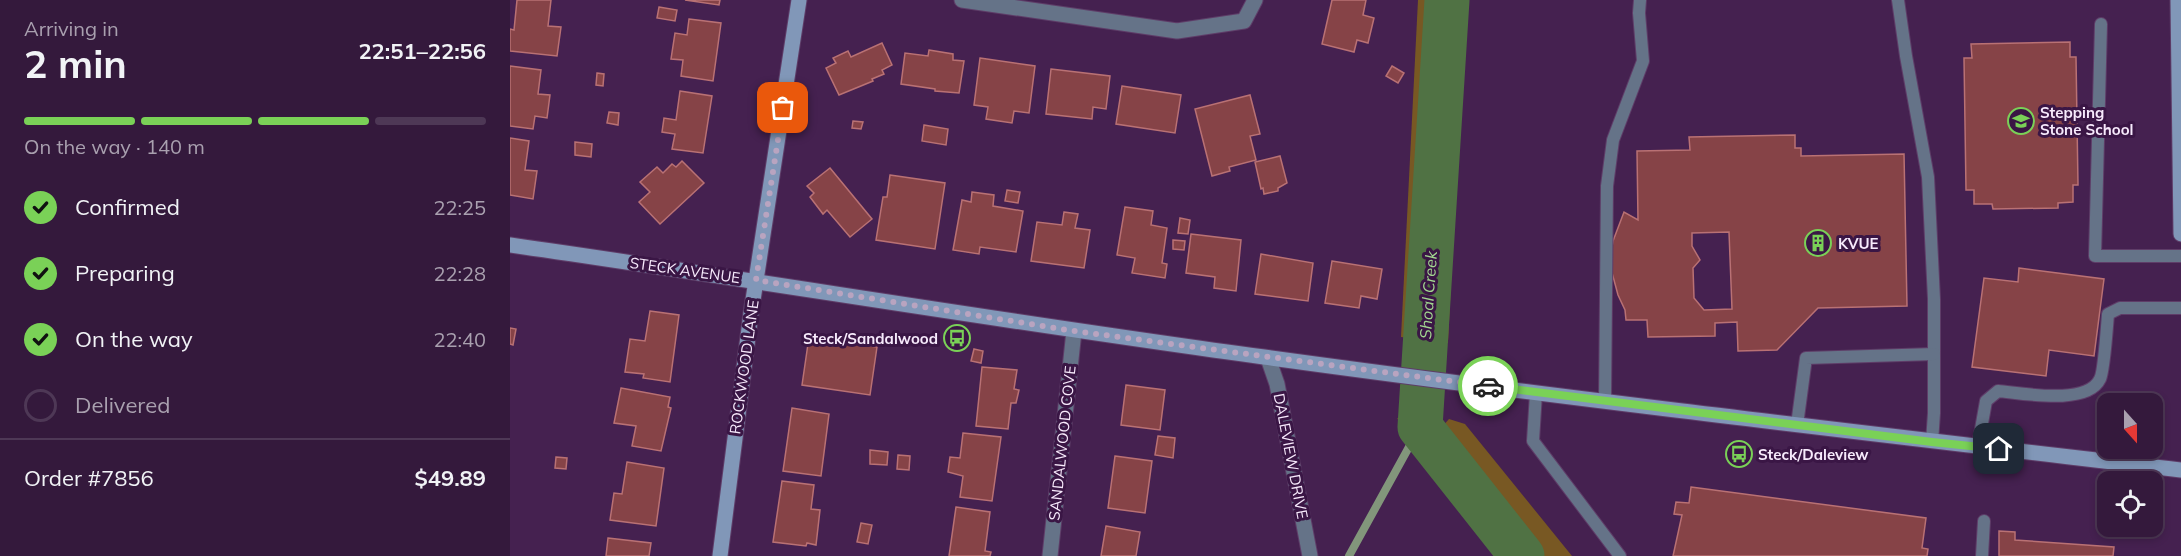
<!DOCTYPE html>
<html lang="en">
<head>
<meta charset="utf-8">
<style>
  :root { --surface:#34193c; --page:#3c2243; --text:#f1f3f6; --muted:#a9a0af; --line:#4e3856; --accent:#7ad157 }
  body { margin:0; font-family:Mulish,sans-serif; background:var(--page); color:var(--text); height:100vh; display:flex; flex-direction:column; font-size:22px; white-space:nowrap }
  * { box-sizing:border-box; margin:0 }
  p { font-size:20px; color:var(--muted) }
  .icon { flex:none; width:33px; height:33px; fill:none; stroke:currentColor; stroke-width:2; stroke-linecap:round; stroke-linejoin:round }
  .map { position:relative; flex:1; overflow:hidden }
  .sheet { display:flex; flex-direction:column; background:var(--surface); width:510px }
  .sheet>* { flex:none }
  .needle { width:39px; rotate:159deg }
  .buttons { position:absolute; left:1587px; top:393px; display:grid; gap:12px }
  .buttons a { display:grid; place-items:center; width:66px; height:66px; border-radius:12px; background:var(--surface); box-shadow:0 3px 9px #0003,0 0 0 2px var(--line); font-size:30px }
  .pin { position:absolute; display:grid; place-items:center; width:51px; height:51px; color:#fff; margin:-26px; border-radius:12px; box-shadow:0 3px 9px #0006 }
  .courier { position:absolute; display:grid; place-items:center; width:60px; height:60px; margin:-30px; border:4px solid #7ad157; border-radius:50%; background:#fff; color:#222; box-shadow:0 2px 8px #0007 }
  .overview em { font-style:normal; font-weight:700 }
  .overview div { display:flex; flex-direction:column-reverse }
  .overview { display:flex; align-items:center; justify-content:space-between; height:102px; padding:0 24px }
  h1 { font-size:39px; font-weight:700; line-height:45px }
  .bar { display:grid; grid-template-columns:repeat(4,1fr); gap:9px 6px; align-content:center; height:72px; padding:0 24px }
  .bar i { height:8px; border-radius:4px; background:var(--line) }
  .bar .on { background:var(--accent) }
  .bar p { grid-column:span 4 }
  .line { display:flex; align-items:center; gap:15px; padding:0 24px; border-top:2px solid var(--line) }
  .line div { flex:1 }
  ol { padding:0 24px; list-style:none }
  li { display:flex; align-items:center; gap:18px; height:66px }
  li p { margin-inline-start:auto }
  li .icon { padding:6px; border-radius:50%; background:var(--accent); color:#111; stroke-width:4 }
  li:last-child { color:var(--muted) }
  li i { width:33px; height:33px; border:3px solid var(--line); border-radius:50% }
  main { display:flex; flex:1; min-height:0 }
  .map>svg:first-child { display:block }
</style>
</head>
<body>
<main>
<section class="sheet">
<div class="overview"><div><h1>2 min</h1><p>Arriving in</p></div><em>22:51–22:56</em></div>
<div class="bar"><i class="on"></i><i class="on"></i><i class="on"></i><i></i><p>On the way · 140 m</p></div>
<ol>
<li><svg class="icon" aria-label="check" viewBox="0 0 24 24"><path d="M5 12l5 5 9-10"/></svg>Confirmed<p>22:25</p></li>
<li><svg class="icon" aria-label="check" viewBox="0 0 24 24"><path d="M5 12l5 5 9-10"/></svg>Preparing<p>22:28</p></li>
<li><svg class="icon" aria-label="check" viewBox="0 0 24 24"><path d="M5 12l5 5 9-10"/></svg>On the way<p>22:40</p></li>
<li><i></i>Delivered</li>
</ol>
<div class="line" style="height:78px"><div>Order #7856</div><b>$49.89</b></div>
</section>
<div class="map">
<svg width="1671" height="556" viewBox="0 0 1671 556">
  <rect width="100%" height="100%" fill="#452150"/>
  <g fill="#785823">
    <polygon points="908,0 955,0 938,343 891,337"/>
    <polygon points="887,418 931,428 939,419 955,424 1062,556 987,556 917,466"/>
  </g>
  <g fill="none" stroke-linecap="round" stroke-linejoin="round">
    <polyline stroke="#82967b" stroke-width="8" points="839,556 910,427"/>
    <polyline stroke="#507244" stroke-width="45" points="937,0 910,427 1012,556"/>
  </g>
  <g fill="#864347" stroke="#b97174" stroke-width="1.5" fill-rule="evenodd">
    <polygon points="7,0 41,0 38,26 51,27 47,56 0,51 0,29 4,30"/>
    <polygon points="175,0 210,0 209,5"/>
    <polygon points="822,0 856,0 853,15 864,18 858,43 847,40 844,52 812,44"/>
    <polygon points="149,7 167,10 165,21 147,18"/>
    <polygon points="179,19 211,23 203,81 171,76 173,60 161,59 165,33 177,35"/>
    <polygon points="1560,42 1560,57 1566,57 1568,185 1563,185 1563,202 1548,203 1548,208 1483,209 1482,204 1464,204 1464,190 1456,190 1454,58 1462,58 1461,44"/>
    <polygon points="372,43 382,65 372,70 374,74 362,79 363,81 329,95 316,68 326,63 323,58 338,51 341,57"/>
    <polygon points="419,50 443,54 443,60 454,61 449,93 425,91 425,89 391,84 395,53 418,56"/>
    <polygon points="470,58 525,66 519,113 504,111 502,123 476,119 478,107 464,105"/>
    <polygon points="0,66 31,70 28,94 40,95 37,118 25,116 23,129 0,126"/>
    <polygon points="882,66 894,73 888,83 876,76"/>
    <polygon points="541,69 600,76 596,109 583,107 582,119 536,114"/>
    <polygon points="87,73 94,74 93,86 86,85"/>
    <polygon points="612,86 671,95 665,133 606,124"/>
    <polygon points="170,91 202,96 193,153 162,149 165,134 152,132 154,118 166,120"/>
    <polygon points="740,95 750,134 740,136 746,160 719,167 720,171 702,176 685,109"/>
    <polygon points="99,112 109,113 108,125 97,123"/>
    <polygon points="343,121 353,122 351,129 342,128"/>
    <polygon points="414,125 438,129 436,145 412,141"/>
    <path d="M 1285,135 L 1285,148 L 1291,148 L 1291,156 L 1394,154 L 1397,306 L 1308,308 L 1267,350 L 1228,351 L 1227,322 L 1205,323 L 1205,336 L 1138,337 L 1137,320 L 1116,320 L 1115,310 L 1108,295 L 1101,269 L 1101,252 L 1103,241 L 1114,212 L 1128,220 L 1127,151 L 1180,150 L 1179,137 ZM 1219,232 L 1222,309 L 1194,310 L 1184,298 L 1183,268 L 1190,260 L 1182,246 L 1182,233 Z"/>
    <polygon points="0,138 19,141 15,170 27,171 23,199 0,195"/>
    <polygon points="65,142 82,144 81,157 65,155"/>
    <polygon points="770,156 777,183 768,188 768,191 754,194 753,188 751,189 745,162"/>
    <polygon points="172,161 194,183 150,224 129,202 140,192 130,182 147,167 153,173 162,164 166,167"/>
    <polygon points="320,168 362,219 340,237 317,210 313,214 300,197 304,193 297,186"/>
    <polygon points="380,175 435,183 425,249 366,240 373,197 377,197"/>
    <polygon points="497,190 510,192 508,203 495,201"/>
    <polygon points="462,192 484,195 483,206 513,211 506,252 470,247 469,254 443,250 452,200 461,202"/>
    <polygon points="615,207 643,211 641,225 657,228 652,263 657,264 655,278 622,273 625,258 607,255"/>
    <polygon points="554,212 568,214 565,228 580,230 574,268 521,261 527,222 552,225"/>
    <polygon points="670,218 680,220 678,234 668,233"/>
    <polygon points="681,234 731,240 726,291 704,288 705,277 676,273"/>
    <polygon points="663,240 675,241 674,250 663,249"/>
    <polygon points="751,254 803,263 798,301 745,294"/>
    <polygon points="822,261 872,269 867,299 851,296 849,308 815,303"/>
    <polygon points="1509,268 1594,279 1584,356 1539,350 1536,376 1462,367 1474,278 1508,282"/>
    <polygon points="140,311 169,315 160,382 133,378 134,374 115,372 120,339 135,341"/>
    <polygon points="0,328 6,329 3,345 0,344"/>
    <polygon points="299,337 367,347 360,395 292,385"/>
    <polygon points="464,349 473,351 471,363 461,361"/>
    <polygon points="472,367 507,370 504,389 509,390 506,403 501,403 498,429 466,426"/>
    <polygon points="616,385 655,390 650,430 611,425"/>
    <polygon points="111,388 160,397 158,407 161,408 151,451 122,446 126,426 104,423"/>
    <polygon points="282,408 319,414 311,476 273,471"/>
    <polygon points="453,433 491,437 482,501 450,497 453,476 438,472 440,457 450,458"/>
    <polygon points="648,436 665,438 663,458 645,455"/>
    <polygon points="360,450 378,452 377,465 360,464"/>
    <polygon points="388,455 400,456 399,470 387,469"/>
    <polygon points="605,456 642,461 635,513 598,508"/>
    <polygon points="46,457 57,458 56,469 45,468"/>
    <polygon points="117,462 154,468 146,526 100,520 104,493 112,494"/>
    <polygon points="272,481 304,485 301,509 310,510 306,545 297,543 296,546 263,542"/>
    <polygon points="1181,487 1416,518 1412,548 1418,549 1417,556 1163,556 1172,515 1164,514 1166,502 1179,503"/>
    <polygon points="446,507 480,512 475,551 481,552 480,556 439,556"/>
    <polygon points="351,523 362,525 358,544 347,542"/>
    <polygon points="596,526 630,532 626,556 591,556"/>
    <polygon points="1489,531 1505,532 1505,540 1604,547 1603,556 1489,556"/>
    <polygon points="98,538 141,543 139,556 96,556"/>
  </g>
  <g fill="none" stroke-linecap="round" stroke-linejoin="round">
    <defs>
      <g id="lane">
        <polyline points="1388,0 1396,56 1418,177 1424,299 1424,413 1422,442"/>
        <polyline points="1591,24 1585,256 1671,256"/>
        <polyline points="1026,393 1023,441 1110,556"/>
        <polyline points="1095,402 1097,186 1103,140 1133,61 1129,13 1130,0"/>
        <polyline points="1287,425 1296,358 1424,354"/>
        <path d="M 1468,446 L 1476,401 L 1488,391 C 1512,393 1577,406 1590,379 C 1594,372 1597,326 1598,314 L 1610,308 L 1671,308"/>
        <polyline points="1472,556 1474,521"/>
      </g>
      <g id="street">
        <polyline points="452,0 667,31 734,21 745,0"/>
        <polyline points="758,358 767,384 800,556"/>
        <polyline points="540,556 564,331"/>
      </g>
      <g id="secondary">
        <polyline points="1668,0 1671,234"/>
        <path d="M 0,245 C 252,281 502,323 754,357 C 1059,399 1365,434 1671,470"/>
        <polyline points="210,556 241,313 289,0"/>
      </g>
    </defs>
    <use href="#lane" stroke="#5e3d68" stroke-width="14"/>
    <use href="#street" stroke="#5e3d68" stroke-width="17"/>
    <use href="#secondary" stroke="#5e3d68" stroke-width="17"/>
    <use href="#lane" stroke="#657388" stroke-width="12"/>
    <use href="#street" stroke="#657388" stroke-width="15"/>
    <use href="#secondary" stroke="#8197b8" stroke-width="15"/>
  </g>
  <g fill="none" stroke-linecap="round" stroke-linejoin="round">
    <polyline stroke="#b9a4c0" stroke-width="6" stroke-dasharray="0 10.8" points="273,108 246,280 564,331 978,386"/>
    <polyline stroke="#7ad157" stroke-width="8" points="978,386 1422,442 1489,449"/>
  </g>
  <defs>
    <symbol id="school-ring" viewBox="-11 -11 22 22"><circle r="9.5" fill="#3a1645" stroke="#7ad157" stroke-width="1.5"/><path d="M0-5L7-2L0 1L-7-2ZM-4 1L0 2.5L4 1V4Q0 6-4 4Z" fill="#7ad157"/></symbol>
    <symbol id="building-ring" viewBox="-11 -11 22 22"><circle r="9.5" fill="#3a1645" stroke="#7ad157" stroke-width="1.5"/><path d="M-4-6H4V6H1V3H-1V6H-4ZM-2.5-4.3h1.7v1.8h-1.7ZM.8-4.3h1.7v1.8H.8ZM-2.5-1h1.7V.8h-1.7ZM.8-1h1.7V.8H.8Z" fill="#7ad157"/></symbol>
    <symbol id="bus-ring" viewBox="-11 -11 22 22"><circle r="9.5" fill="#3a1645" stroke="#7ad157" stroke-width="1.5"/><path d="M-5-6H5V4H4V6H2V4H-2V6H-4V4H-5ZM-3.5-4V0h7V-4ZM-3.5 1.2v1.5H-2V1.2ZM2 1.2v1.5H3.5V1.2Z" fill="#7ad157"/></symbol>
  </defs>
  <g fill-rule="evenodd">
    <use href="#school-ring" x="1496" y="106" width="30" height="30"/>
    <use href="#building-ring" x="1293" y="228" width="30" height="30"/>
    <use href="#bus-ring" x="432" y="323" width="30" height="30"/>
    <use href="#bus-ring" x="1214" y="439" width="30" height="30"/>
  </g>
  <g text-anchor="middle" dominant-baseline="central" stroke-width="6" stroke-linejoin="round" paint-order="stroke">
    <g font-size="15" font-weight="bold" fill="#f7eafc" stroke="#3a1645" text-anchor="start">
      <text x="1530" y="112">Stepping<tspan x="1530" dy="17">Stone School</tspan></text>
      <text x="1328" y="243">KVUE</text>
      <text x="428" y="338" text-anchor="end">Steck/Sandalwood</text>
      <text x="1248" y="454">Steck/Daleview</text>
    </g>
    <g font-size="15" fill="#f7eafc" stroke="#3a1645">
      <text transform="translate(175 270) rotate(8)">STECK AVENUE</text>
      <text transform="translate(234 367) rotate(-82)">ROCKWOOD LANE</text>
      <text transform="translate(552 443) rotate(-84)">SANDALWOOD COVE</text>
      <text transform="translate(781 456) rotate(79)">DALEVIEW DRIVE</text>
    </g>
    <g font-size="16" font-style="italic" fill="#a2d790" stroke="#3a1645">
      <text transform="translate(918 295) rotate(-86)">Shoal Creek</text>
    </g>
  </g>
</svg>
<div class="buttons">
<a><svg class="needle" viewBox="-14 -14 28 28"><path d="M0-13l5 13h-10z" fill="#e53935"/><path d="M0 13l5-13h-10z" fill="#a9a0af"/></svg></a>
<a><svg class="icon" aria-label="locate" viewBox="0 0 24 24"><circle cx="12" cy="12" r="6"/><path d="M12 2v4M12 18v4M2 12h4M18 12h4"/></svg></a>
</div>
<div class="pin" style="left:273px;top:108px;background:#ea580c"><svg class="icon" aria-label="bag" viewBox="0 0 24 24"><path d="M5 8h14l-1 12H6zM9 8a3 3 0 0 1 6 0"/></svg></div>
<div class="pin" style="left:1489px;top:449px;background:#1f2937"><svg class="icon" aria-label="home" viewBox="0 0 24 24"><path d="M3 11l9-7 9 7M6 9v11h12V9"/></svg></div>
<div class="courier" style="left:978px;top:386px"><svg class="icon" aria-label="car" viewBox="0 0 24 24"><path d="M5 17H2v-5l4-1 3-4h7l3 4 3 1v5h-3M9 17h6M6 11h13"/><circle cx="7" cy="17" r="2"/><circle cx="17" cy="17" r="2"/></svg></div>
</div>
</main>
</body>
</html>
